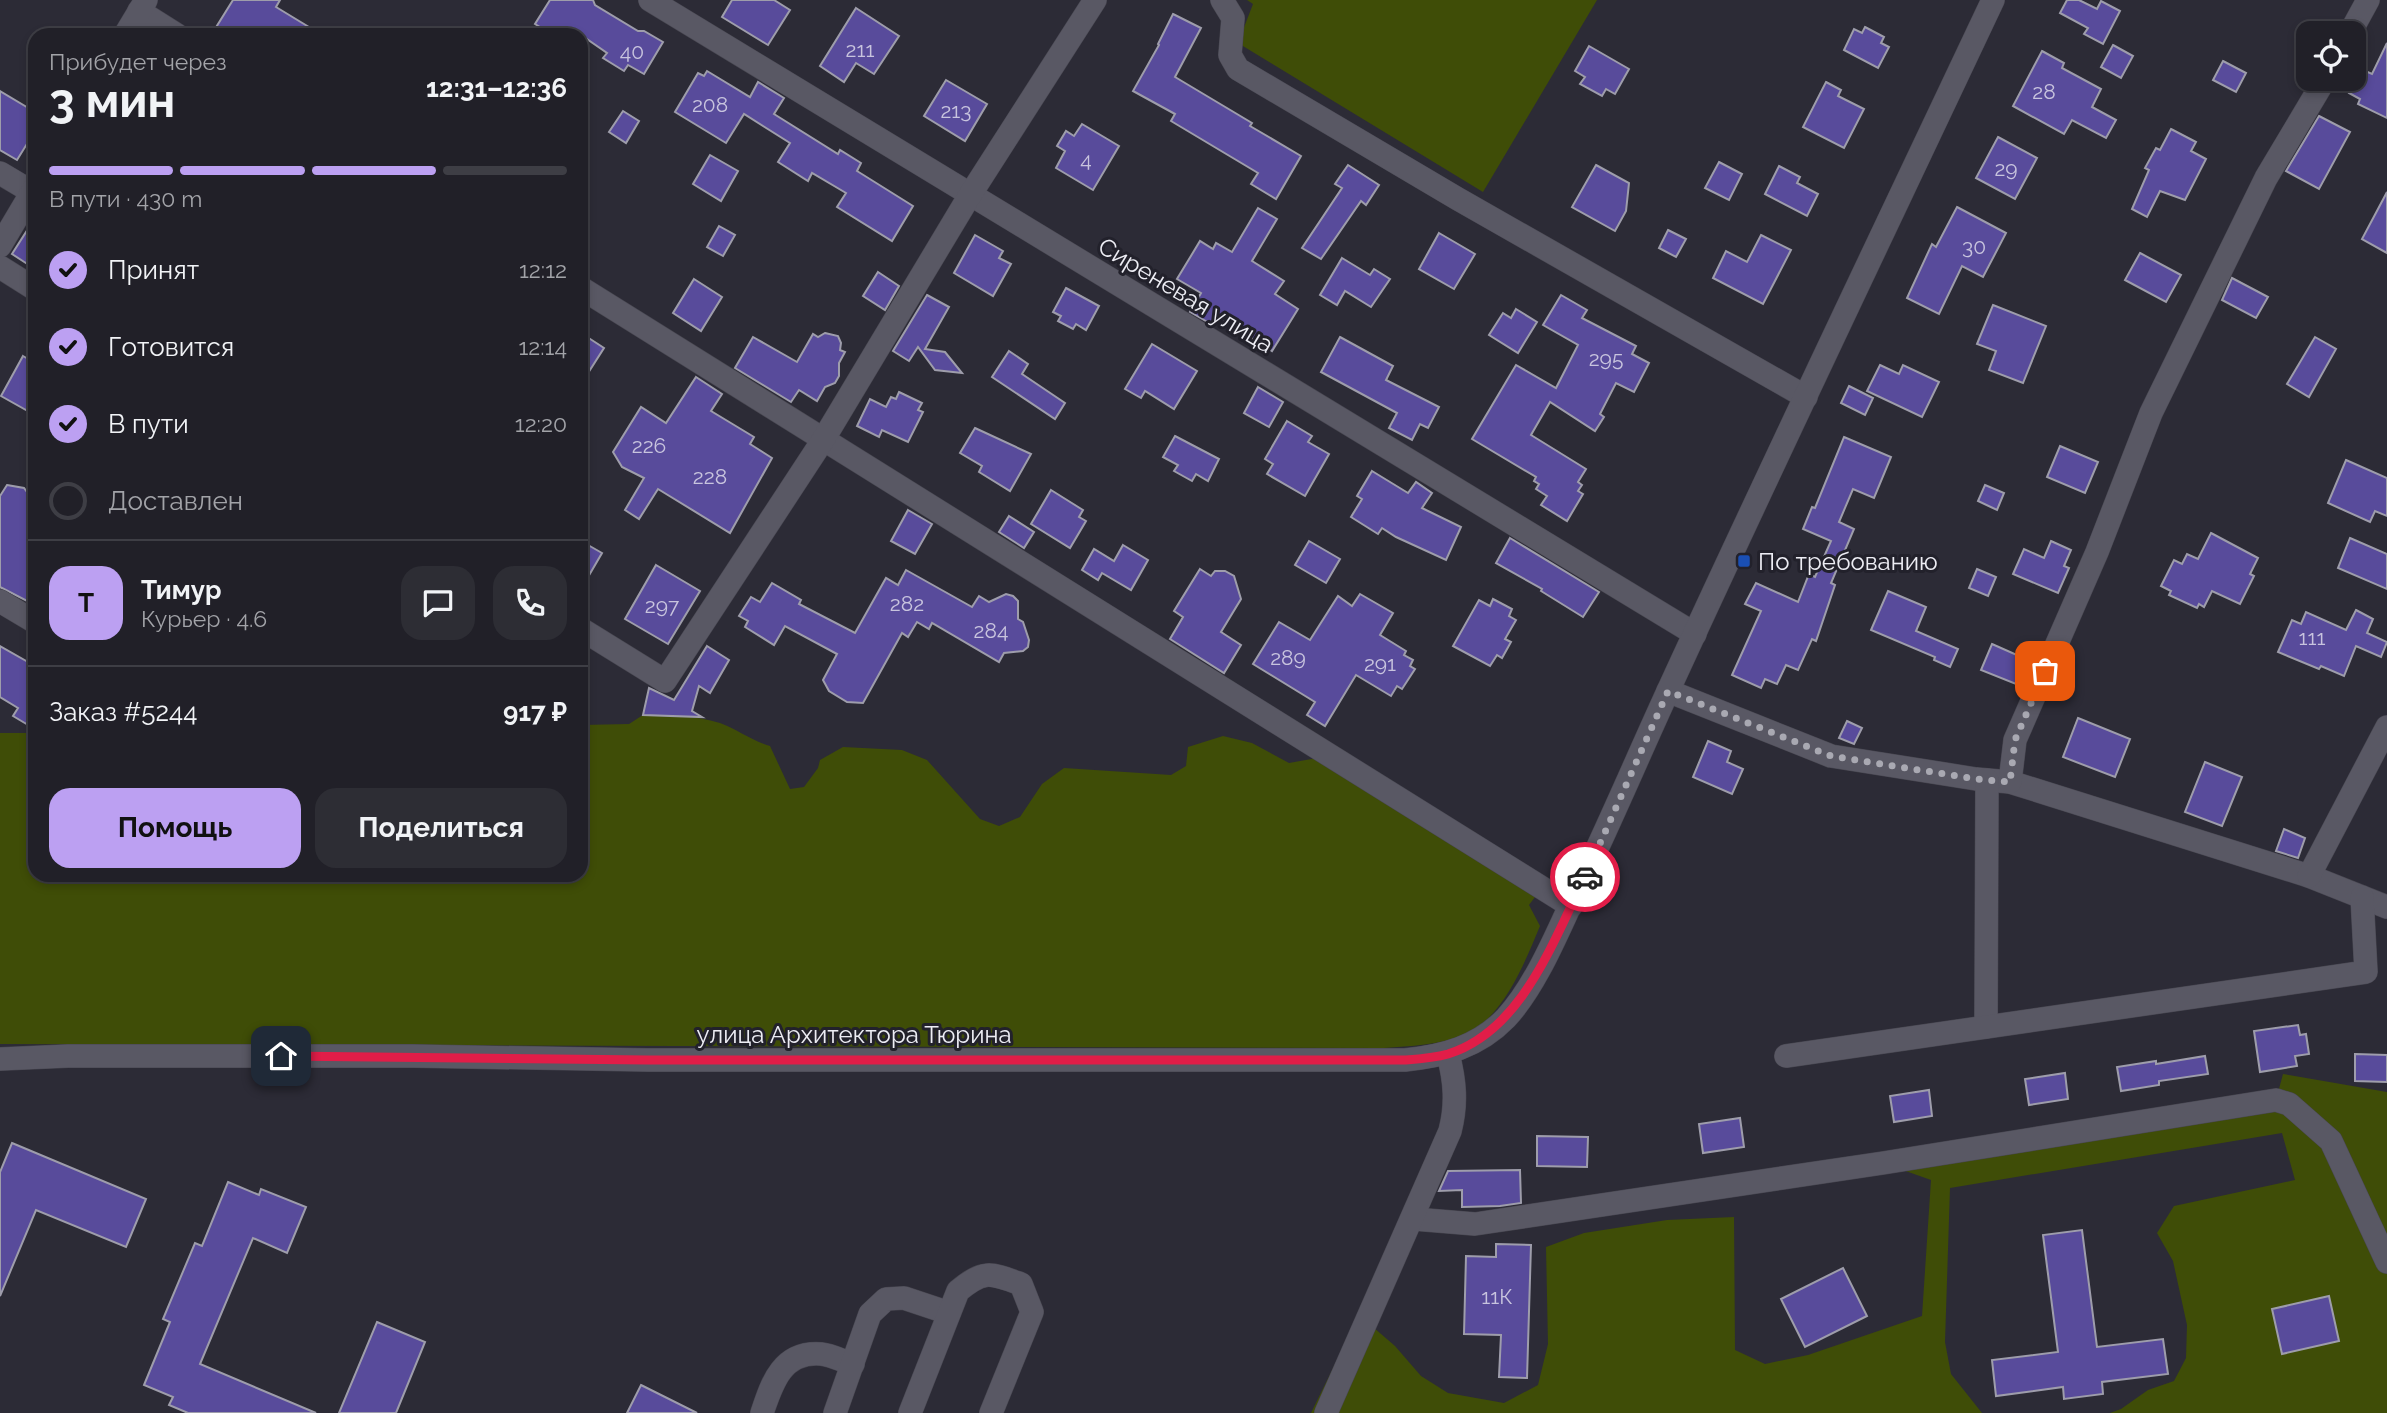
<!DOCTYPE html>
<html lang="ru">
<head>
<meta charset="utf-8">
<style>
  :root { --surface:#212028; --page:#2d2d34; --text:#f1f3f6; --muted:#a2a3a8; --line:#3e3e45; --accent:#bca0f2 }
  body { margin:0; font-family:Raleway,sans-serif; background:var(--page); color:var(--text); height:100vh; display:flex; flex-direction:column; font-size:26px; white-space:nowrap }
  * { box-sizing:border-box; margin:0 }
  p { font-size:23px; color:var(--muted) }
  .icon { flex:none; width:38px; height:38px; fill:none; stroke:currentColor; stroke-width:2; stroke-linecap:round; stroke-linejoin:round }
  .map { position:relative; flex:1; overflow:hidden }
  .details { position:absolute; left:28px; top:28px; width:560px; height:854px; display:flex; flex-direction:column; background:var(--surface); border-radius:21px; box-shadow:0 4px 10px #0003,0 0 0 2px var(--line) }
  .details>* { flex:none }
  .buttons { position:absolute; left:2296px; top:21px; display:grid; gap:14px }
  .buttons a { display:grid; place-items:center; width:70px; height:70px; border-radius:14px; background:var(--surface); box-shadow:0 4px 10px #0003,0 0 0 2px var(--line); font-size:35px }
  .pin { position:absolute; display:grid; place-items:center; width:60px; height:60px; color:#fff; margin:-30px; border-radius:14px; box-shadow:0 4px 10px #0006 }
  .courier { position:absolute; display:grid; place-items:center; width:70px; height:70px; margin:-35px; border:5px solid #e11d48; border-radius:50%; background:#fff; color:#222; box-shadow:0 2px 9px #0007 }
  .headline em { font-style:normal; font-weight:700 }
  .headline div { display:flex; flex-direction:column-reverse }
  .headline { display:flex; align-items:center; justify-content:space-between; height:119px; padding:0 21px }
  h1 { font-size:46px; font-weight:700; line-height:52px }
  .bar { display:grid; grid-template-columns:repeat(4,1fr); gap:10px 7px; align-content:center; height:84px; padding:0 21px }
  .bar i { height:9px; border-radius:5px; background:var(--line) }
  .bar .active { background:var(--accent) }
  .bar p { grid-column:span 4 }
  .line { display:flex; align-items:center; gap:18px; padding:0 21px; border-top:2px solid var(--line) }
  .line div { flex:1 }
  .round { display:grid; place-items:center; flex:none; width:74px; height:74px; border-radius:21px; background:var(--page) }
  ol { padding:0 21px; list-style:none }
  li { display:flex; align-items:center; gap:21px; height:77px }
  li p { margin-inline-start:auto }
  li .icon { padding:7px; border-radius:50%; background:var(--accent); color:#111; stroke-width:4 }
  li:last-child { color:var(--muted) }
  li i { width:38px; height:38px; border:4px solid var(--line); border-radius:50% }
  .action { display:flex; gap:14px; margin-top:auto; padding:14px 21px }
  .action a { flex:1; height:80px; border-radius:21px; background:var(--accent); color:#111; font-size:28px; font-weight:700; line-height:80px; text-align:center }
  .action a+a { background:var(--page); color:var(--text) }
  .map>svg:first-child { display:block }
</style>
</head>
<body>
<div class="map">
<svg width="2387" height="1413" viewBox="0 0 2387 1413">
  <rect width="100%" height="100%" fill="#2c2b36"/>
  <g fill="#3f4d07">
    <polygon points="1247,0 1597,0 1483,192 1238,43 1253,4"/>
    <path d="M 643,715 C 669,716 695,715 720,723 C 737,729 752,741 770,746 L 790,789 L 804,787 L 818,768 L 820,760 L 843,747 L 902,750 L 927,760 L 980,819 L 999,826 L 1020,817 L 1042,784 L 1064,768 L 1171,775 L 1186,766 L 1188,747 L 1223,736 L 1252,743 L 1289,763 L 1317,758 L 1535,897 L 1529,905 L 1540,926 C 1525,962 1503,1019 1464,1035 C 1439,1045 1411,1046 1384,1048 L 0,1044 L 0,733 L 35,733 L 35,875 L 581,875 L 581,725 L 629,724 Z"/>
    <polygon points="2283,1074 2387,1092 2387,1413 2110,1413 2121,1409 2148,1390 2174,1381 2186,1358 2187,1325 2173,1261 2157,1233 2174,1206 2295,1180 2282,1133 1950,1188 1945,1342 1951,1374 1982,1413 1311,1413 1359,1315 1395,1346 1421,1376 1448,1393 1504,1403 1538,1385 1548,1344 1546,1247 1584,1233 1667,1220 1734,1217 1735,1350 1765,1364 1808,1355 1922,1316 1931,1180 1883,1163 2276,1100"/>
  </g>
  <g fill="#584b9b" stroke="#9e9dab" stroke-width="2">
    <polygon points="233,0 280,0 276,7 322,35 225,35 215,29"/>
    <polygon points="550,0 593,0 595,5 638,31 644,31 663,42 644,74 628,65 624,71 603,58 607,53 581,35 553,35 535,24"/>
    <polygon points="732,0 774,0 790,10 768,45 722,17"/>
    <polygon points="2067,0 2079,0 2097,9 2101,1 2120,11 2103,44 2084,34 2088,28 2060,13"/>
    <polygon points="856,8 899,36 874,74 856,63 844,82 820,66"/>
    <polygon points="1173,14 1201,28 1175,77 1252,123 1250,126 1301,156 1276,199 1251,184 1258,173 1171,121 1175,114 1133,91 1159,45 1158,44"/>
    <polygon points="1865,27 1884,37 1881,43 1889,47 1878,68 1844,50 1854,29 1862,33"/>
    <polygon points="2387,43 2387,118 2358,104 2360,99 2349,93 2361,69 2372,74"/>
    <polygon points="2113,45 2133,56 2121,78 2101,67"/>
    <polygon points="1589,46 1629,69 1615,94 1606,89 1602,96 1580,84 1585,77 1575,71"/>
    <polygon points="2042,51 2064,63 2062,68 2101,89 2092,107 2116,120 2106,138 2072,120 2064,134 2013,106"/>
    <polygon points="2223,61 2246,73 2236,92 2213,80"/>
    <polygon points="707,71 750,97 758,82 784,98 774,114 838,154 840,150 861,163 857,171 913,206 892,241 837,207 846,193 812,173 808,181 778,162 790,143 744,114 726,143 675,112 698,73 704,76"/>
    <polygon points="946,80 987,104 965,141 924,116"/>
    <polygon points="1826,82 1841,90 1838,96 1864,109 1844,148 1803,127"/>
    <polygon points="0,91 35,112 35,131 17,160 0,150"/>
    <polygon points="623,111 639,121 626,143 609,132"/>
    <polygon points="2319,116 2350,132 2319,189 2286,171"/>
    <polygon points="1082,124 1119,146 1093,190 1056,168 1065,151 1057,146 1066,131 1074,136"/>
    <polygon points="2171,129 2196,142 2191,151 2206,159 2185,200 2160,191 2147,217 2132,209 2149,170 2145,168 2156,148 2160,150"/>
    <polygon points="1998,137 2037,158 2015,199 1976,178"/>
    <polygon points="710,155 738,171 721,201 693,184"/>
    <polygon points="1719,162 1742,174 1729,200 1705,188"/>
    <polygon points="1348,165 1379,185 1366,205 1361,201 1321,259 1302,248 1342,188 1335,184"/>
    <polygon points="1596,165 1629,183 1626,211 1615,231 1572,207"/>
    <polygon points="1779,166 1800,177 1797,183 1818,194 1807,216 1765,194"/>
    <polygon points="2387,192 2387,253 2362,239"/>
    <polygon points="1957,207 2006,233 1983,277 1962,266 1939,314 1907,298 1932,244 1936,247"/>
    <polygon points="1258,208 1277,219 1252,261 1284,281 1275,294 1298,309 1272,351 1216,315 1211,324 1190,312 1201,293 1177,279 1200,241 1213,249 1216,243 1232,252"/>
    <polygon points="35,218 35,269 12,254"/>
    <polygon points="719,226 735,235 723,256 707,247"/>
    <polygon points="1668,230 1686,239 1676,257 1659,248"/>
    <polygon points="1439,233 1475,254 1454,289 1419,269"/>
    <polygon points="975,235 1003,251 999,258 1011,264 993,296 954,273"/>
    <polygon points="1761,235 1791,250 1763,304 1713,278 1726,251 1747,262"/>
    <polygon points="2140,253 2181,275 2166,302 2125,280"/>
    <polygon points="1342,258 1370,275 1374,269 1390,279 1371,307 1345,291 1337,305 1320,295"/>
    <polygon points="878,272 899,286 885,310 863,296"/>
    <polygon points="2232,278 2268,297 2256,318 2222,300"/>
    <polygon points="694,279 722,297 701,331 673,313"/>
    <polygon points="1066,288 1099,306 1086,330 1076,324 1073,329 1058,321 1061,316 1053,312"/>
    <polygon points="927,295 949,307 925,349 945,352 962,373 935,370 918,347 909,361 893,351"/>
    <polygon points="1561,295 1587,310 1582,318 1636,346 1632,354 1649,363 1634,392 1616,383 1600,414 1604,417 1595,431 1550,402 1531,435 1586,469 1578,482 1582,485 1578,491 1583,494 1567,521 1541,505 1547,496 1536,489 1539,484 1534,481 1536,477 1472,439 1516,365 1556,388 1578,345 1543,325"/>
    <polygon points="1993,305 2046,326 2023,383 1989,370 1996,351 1977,344"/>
    <polygon points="1516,309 1537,322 1518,353 1489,335 1503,313 1511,318"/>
    <polygon points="581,333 604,348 581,384"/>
    <polygon points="825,333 838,336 841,343 840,350 845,352 839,363 839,376 835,383 825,387 817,401 799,390 791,402 735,368 753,337 797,362 813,334 818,337"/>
    <polygon points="1340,337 1393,366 1386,380 1439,407 1428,428 1420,424 1412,440 1389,428 1397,413 1321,372"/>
    <polygon points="2315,337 2336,349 2309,397 2287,384"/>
    <polygon points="1152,344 1197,371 1174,409 1145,391 1141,398 1125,389"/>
    <polygon points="1009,351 1028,364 1022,374 1065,403 1055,419 992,377"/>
    <polygon points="23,356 35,363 35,415 1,396"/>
    <polygon points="1880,365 1899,374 1903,365 1939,382 1922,417 1867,391"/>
    <polygon points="696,377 722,394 711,411 754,437 750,444 772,458 730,533 658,489 639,519 625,510 644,478 622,467 613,452 641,407 666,423"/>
    <polygon points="1849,386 1873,398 1865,415 1841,403"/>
    <polygon points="1258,387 1283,402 1269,427 1244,413"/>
    <polygon points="899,392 922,403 918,410 923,412 908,442 882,430 879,437 857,426 870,399 886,407 891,397 896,399"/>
    <polygon points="1287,421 1312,436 1308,442 1329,454 1305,496 1267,474 1273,464 1265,459"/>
    <polygon points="975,428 1031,454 1010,491 979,472 982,466 960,453"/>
    <polygon points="1175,436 1219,459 1208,481 1196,474 1192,481 1174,471 1178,465 1163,457"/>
    <polygon points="1844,437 1891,457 1874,498 1853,489 1839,522 1854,529 1831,583 1835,585 1816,641 1812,639 1798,670 1786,665 1777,684 1765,679 1761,688 1732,675 1761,611 1745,604 1756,583 1798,602 1809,574 1815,577 1831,541 1803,529 1812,507 1815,508"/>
    <polygon points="2060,446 2098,462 2085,493 2047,477"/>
    <polygon points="2346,460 2387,478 2387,516 2375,511 2370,522 2328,503"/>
    <polygon points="1372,471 1408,493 1416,482 1432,493 1422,508 1461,527 1446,560 1396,537 1382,528 1378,534 1351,517 1362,499 1357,496"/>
    <polygon points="7,485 24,488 35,503 35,593 29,602 0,587 0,496"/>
    <polygon points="1985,485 2004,493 1997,510 1978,501"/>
    <polygon points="1051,490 1083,510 1079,517 1086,521 1070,548 1031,524"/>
    <polygon points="908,510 932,524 915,554 891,541"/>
    <polygon points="1009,516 1034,532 1024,548 999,532"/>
    <polygon points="2211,533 2258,558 2250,574 2254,576 2240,604 2212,591 2204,607 2199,604 2197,608 2169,595 2171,591 2161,586 2174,560 2182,564 2187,554 2198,559"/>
    <polygon points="1510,538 1599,592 1583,617 1541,591 1542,589 1496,563"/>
    <polygon points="2350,538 2387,554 2387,589 2338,568"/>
    <polygon points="581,541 602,553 581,589"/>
    <polygon points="1309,541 1340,559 1326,583 1295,565"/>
    <polygon points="2051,541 2071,550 2064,566 2069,568 2058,593 2013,574 2024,549 2044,558"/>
    <polygon points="1123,545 1148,560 1131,590 1102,573 1098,580 1082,570 1094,549 1114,561"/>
    <polygon points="656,565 700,591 668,644 625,619"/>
    <polygon points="1200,569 1211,576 1215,571 1225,571 1234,576 1241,599 1221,632 1241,645 1224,673 1170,639 1183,617 1174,611"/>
    <polygon points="1977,569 1996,577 1988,596 1969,588"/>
    <polygon points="906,570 972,607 979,596 989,602 1006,594 1013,596 1018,601 1018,619 1023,622 1029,640 1028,647 1023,651 1004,653 999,662 932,623 929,629 917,622 908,637 902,633 863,703 847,702 829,691 823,680 837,654 785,626 774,645 745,627 748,621 739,616 751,597 760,602 772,583 801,600 799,604 855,633 886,578 898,585"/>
    <polygon points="1888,591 1926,607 1916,631 1958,649 1950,667 1934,660 1935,657 1871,630"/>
    <polygon points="1360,594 1393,613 1380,635 1406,651 1404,655 1413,660 1410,666 1415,669 1402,689 1397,686 1391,696 1356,675 1325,726 1307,715 1315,702 1253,664 1279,622 1310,640 1338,596 1352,606"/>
    <polygon points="1493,599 1512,609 1509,616 1516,620 1505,639 1511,642 1502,658 1497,655 1490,666 1453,646 1479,600 1490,606"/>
    <polygon points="2356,610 2373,619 2367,633 2387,642 2381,657 2356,646 2344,676 2321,666 2319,669 2278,652 2292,620 2301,624 2306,612 2346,630"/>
    <polygon points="1992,644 2026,659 2016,684 1981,670"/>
    <polygon points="0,646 35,666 35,729 13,716 18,708 0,697"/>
    <polygon points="707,646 729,660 710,693 699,686 692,711 702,717 643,715 649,688 674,700"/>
    <polygon points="2078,718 2130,739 2115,777 2063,757"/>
    <polygon points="1847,721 1862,728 1854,744 1839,738"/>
    <polygon points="1708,741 1731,751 1727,762 1743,769 1732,794 1693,777"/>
    <polygon points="2205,762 2242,777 2222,826 2185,812"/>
    <polygon points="2284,829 2305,838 2298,858 2276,851"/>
    <polygon points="2298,1025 2300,1035 2306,1034 2309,1054 2295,1056 2297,1066 2260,1072 2254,1031"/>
    <polygon points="2355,1054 2387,1055 2387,1082 2355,1081"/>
    <polygon points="2205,1056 2208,1074 2159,1081 2159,1085 2121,1091 2117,1067 2156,1061 2156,1064"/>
    <polygon points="2065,1073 2068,1099 2029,1105 2025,1079"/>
    <polygon points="1929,1090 1932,1116 1894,1122 1890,1096"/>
    <polygon points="1740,1118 1744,1147 1703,1153 1699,1124"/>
    <polygon points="1537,1136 1588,1137 1587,1167 1537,1166"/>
    <polygon points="12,1143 146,1199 126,1247 36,1210 0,1296 0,1172"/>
    <polygon points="1520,1170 1521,1203 1500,1206 1462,1207 1462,1190 1439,1191 1448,1171"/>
    <polygon points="228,1182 259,1195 261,1189 306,1207 287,1253 253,1238 200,1364 316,1413 188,1413 169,1405 173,1397 144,1385 170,1322 163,1319 195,1243 202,1246"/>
    <polygon points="2082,1230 2097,1347 2163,1339 2168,1374 2102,1382 2103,1394 2064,1399 2063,1387 1996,1396 1992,1360 2058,1352 2043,1235"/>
    <polygon points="1496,1244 1531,1245 1527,1378 1499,1377 1501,1335 1464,1334 1466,1256 1496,1257"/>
    <polygon points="1843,1268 1867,1316 1805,1347 1781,1299"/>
    <polygon points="2329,1296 2339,1341 2282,1354 2272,1309"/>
    <polygon points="377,1322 425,1342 396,1413 339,1413"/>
    <polygon points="641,1385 697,1413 627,1413"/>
  </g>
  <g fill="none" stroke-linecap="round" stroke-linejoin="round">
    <defs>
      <g id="minor">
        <polyline points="650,0 1695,634"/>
        <polyline points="1222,0 1233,18 1230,55 1238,69 1458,199 1806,397"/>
        <polyline points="139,11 177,35"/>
        <polyline points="2350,33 2368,0"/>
        <polyline points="125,35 146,0"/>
        <polyline points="0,173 32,192"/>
        <polyline points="0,246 35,187"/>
        <polyline points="0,267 35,289"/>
        <polyline points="581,288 1571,906"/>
        <polyline points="0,601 35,622"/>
        <polyline points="581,629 665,681 823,440 970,195 1095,0"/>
        <polyline points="1668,691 1831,756 1976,779 2010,782 2309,876 2387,907"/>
        <polyline points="2010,782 2015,740 2097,552 2151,413 2266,178 2325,79"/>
        <polyline points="2309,876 2387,727"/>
        <polyline points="1986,1027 1987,780"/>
        <polyline points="1786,1056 2366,972 2362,897"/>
        <path d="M 0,1059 L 68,1056 L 413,1056 L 648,1060 L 1405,1060 C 1444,1056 1478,1047 1506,1018 C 1532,990 1552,945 1568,910 C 1604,837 1635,763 1669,689 C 1775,458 1885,229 1993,0"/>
        <polyline points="1414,1219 1475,1224 1883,1163 2276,1100 2289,1104 2331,1141 2387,1262"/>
        <path d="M 762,1413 C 772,1383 782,1351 821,1354 C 831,1355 843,1361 853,1364"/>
        <polyline points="835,1413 870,1314 886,1299 904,1298 949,1313"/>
        <path d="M 910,1413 L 958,1291 C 984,1269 991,1273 1021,1284 L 1032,1312 L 991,1413"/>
        <path d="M 1326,1413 L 1450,1131 C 1457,1104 1455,1081 1448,1054"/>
      </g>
    </defs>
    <use href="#minor" stroke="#484751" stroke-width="24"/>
    <use href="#minor" stroke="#595864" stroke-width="23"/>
  </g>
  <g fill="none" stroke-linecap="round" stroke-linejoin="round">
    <polyline stroke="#a9a9b2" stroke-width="7" stroke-dasharray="0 12.6" points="1585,877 1668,691 1831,756 1976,779 2010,782 2015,740 2045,671"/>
    <path stroke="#e11d48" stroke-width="9" d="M 281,1056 L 648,1060 L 1405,1060 C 1419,1059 1434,1058 1448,1054 C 1522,1031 1553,941 1585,877"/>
  </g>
  <rect fill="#1a4fb4" stroke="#22212b" stroke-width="2.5" x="1737" y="554" width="14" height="14" rx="3.5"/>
  <g text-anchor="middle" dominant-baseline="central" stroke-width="6" stroke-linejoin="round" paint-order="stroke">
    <g font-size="21" fill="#c8c4de">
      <text x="860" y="49">211</text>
      <text x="632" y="51">40</text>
      <text x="2044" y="91">28</text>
      <text x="710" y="104">208</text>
      <text x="956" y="110">213</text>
      <text x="1086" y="159">4</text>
      <text x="2006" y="168">29</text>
      <text x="1974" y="246">30</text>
      <text x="1606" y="358">295</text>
      <text x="649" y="445">226</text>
      <text x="710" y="476">228</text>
      <text x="907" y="603">282</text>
      <text x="662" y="605">297</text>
      <text x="991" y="630">284</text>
      <text x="2312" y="637">111</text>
      <text x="1288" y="657">289</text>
      <text x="1380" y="663">291</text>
      <text x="1497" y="1296">11К</text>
    </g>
    <g font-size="24" fill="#ededf4" stroke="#22212b">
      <text transform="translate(1186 295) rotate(31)">Сиреневая улица</text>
      <text x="854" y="1034">улица Архитектора Тюрина</text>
    </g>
    <g font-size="24" fill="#ededf4" stroke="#22212b" text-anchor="start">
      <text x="1758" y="561">По требованию</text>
    </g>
  </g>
</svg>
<div class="buttons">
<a><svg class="icon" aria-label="locate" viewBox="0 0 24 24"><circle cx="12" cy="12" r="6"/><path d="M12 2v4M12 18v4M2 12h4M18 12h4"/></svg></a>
</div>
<div class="pin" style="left:2045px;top:671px;background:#ea580c"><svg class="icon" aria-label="bag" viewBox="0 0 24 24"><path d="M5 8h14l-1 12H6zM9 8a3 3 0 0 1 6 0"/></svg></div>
<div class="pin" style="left:281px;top:1056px;background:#1f2937"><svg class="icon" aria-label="home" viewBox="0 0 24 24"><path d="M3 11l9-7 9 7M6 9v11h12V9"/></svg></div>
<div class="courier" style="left:1585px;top:877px"><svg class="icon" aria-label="car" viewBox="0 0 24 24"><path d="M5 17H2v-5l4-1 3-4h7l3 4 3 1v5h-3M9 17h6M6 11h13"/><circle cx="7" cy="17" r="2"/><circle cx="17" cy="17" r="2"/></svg></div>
<section class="details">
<div class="headline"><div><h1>3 мин</h1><p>Прибудет через</p></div><em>12:31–12:36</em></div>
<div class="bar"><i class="active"></i><i class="active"></i><i class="active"></i><i></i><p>В пути · 430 m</p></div>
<ol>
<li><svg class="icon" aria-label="check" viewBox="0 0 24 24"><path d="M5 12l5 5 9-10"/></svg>Принят<p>12:12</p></li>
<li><svg class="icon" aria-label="check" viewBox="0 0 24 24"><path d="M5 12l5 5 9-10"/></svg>Готовится<p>12:14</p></li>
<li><svg class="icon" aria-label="check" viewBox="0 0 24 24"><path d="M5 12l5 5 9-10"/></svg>В пути<p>12:20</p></li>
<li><i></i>Доставлен</li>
</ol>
<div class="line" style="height:126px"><b class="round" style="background:var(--accent);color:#111">Т</b><div><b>Тимур</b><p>Курьер · 4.6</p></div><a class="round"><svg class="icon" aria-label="chat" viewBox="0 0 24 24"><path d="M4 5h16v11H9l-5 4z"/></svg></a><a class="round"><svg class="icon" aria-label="phone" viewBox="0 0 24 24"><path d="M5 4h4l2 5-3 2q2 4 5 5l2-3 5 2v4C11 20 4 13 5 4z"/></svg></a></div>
<div class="line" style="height:91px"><div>Заказ #5244</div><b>917 ₽</b></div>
<div class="action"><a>Помощь</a><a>Поделиться</a></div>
</section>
</div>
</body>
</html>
